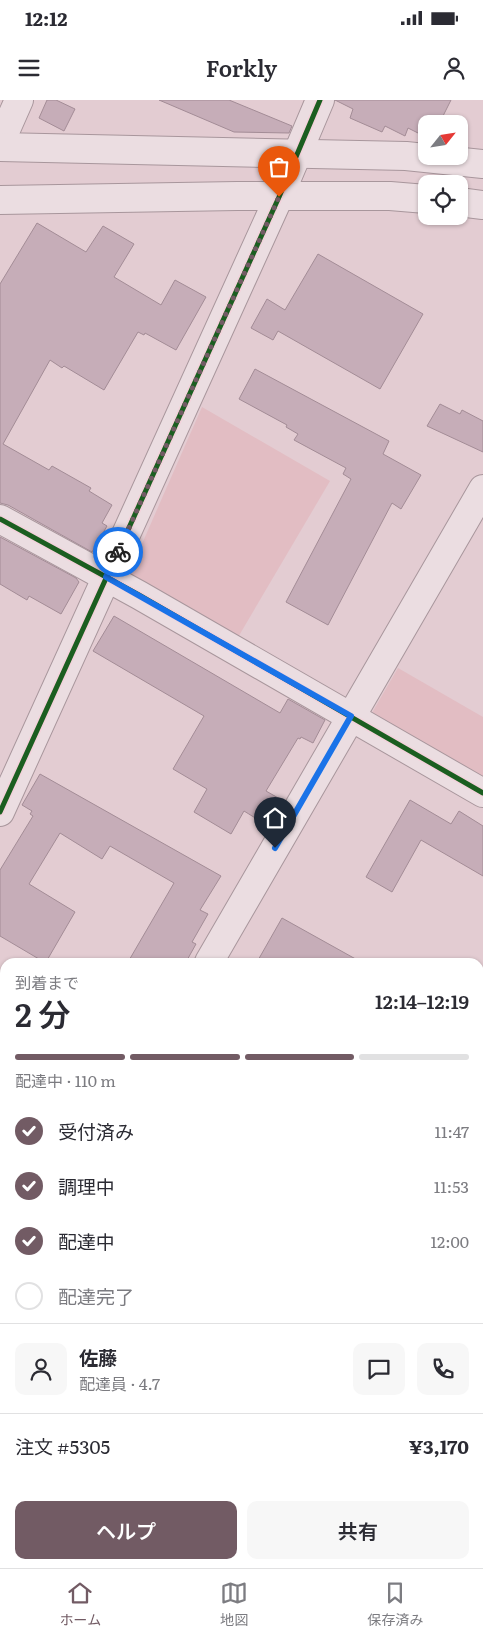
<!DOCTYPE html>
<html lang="ja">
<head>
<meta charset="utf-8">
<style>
  :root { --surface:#fff; --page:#f7f7f7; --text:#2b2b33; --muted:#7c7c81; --line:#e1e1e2; --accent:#725b64 }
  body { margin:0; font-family:Literata,"Noto Sans JP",serif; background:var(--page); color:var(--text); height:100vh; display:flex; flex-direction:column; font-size:19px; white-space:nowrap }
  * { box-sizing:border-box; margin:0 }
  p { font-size:16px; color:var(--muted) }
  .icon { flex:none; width:28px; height:28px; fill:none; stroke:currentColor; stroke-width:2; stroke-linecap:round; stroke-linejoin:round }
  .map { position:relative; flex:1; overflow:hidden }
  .side { position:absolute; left:0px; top:858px; width:484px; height:611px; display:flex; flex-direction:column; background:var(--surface); border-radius:15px 15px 0 0; box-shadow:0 1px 4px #0004 }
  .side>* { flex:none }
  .needle { width:32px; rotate:60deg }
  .buttons { position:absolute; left:418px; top:15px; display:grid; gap:10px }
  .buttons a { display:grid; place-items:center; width:50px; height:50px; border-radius:10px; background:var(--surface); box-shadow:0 1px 4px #0004; font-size:25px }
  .pin { position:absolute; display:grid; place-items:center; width:42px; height:42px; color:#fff; margin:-51px -21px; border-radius:50% 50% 50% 0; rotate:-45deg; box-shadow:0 0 5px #0007 }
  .pin .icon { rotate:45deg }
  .courier { position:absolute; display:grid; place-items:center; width:50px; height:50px; margin:-25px; border:4px solid #1a73e8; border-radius:50%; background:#fff; color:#222; box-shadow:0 1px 6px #0007 }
  .headline em { font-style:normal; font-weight:600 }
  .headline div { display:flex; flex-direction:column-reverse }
  .headline { display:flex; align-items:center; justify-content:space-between; height:85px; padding:0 15px }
  h1 { font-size:32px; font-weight:600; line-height:38px }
  .bar { display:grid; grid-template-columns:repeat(4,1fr); gap:8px 5px; align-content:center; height:60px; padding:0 15px }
  .bar i { height:6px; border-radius:4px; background:var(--line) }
  .bar .on { background:var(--accent) }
  .bar p { grid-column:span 4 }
  .line { display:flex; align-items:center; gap:12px; padding:0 15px; border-top:1px solid var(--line) }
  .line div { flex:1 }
  .round { display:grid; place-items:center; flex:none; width:52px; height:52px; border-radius:10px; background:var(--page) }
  ol { padding:0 15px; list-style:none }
  li { display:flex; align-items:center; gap:15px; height:55px }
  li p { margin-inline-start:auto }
  li .icon { padding:5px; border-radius:50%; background:var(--accent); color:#fff; stroke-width:4 }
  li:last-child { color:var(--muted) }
  li i { width:28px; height:28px; border:2px solid var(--line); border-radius:50% }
  .button { display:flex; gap:10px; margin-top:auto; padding:10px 15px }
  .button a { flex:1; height:58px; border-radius:10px; background:var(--accent); color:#fff; font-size:20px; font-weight:600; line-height:58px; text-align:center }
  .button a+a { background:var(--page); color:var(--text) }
  .status { display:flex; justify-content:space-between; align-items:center; height:35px; padding:0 25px; background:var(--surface); direction:ltr }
  .status svg { height:14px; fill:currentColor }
  header { display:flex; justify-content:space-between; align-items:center; height:65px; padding:0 15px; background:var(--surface); font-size:22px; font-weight:600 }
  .menu { display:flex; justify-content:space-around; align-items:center; height:70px; border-top:1px solid var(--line); background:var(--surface); font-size:14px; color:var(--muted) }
  .menu a { display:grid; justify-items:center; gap:2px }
  .menu .on { color:var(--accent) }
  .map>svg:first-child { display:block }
</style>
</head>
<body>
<div class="status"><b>12:12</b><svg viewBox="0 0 49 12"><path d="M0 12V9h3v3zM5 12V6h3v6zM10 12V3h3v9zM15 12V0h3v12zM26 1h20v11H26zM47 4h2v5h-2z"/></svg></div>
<header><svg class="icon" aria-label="menu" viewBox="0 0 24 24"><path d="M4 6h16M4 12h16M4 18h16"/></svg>Forkly<svg class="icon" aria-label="person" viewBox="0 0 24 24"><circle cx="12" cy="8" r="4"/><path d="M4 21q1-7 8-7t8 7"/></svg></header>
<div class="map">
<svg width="483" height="1468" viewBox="0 0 483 1468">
  <rect width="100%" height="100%" fill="#e3ccd2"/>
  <g fill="#e2bdc3">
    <polygon points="202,307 330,381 237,539 127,478"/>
    <polygon points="398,568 483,617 483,683 369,618"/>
  </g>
  <g fill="#c6adb8" stroke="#a38c96">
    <polygon points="47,0 56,0 75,9 64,31 39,18"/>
    <polygon points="159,0 229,0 292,26 289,33 234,32"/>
    <polygon points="335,0 451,0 439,24 426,24 426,37 408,28 405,36 385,26 382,32 350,18 353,9"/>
    <polygon points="37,123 86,152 103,126 134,144 114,177 161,205 175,180 206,197 176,250 145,233 144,235 138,232 104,290 64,266 62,268 50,260 3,344 49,370 52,366 91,388 89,391 112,405 102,423 107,426 92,452 8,405 0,403 0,184"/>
    <polygon points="318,154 423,214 380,289 278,231 273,240 251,228 267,199 285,210"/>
    <polygon points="255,269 389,341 383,354 421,375 401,409 392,403 328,525 286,502 351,379 343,374 346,368 294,340 298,334 286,327 287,325 239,299"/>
    <polygon points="440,304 460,314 462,310 483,321 483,352 427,326"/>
    <polygon points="0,437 76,478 79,482 61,514 29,496 27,500 0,484"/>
    <polygon points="114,516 280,613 288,599 325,620 313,643 301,637 300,639 298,638 266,691 280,699 265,724 244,711 231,734 194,712 207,689 173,669 204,616 93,551"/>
    <polygon points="40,674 221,776 200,810 208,814 192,842 196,844 186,862 128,862 174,783 110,746 102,759 60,733 29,784 75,812 46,862 44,862 0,836 0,770 33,716 30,714 32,711 22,705"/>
    <polygon points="410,700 451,724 459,711 483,726 483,776 421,740 392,792 366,777"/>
    <polygon points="282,818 361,862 257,862"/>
  </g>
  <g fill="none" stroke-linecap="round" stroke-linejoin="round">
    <defs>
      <polyline id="service" points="262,1464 267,1468"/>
      <g id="minor">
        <polyline points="0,43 19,0"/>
        <polyline points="0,47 406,56 483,64"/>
        <polyline points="0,100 237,96 390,96 426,99"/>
        <polyline points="459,102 483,105"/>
        <polyline points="0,419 139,495 483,693"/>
        <polyline points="0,712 279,97 320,0"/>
        <polyline points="209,862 483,389"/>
        <polyline points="0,892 5,896"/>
        <polyline points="0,1169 5,1157"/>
      </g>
      <g id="tertiary">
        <polyline points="479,1081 483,1075"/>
        <polyline points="222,1468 225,1464"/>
      </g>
    </defs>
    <use href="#service" stroke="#a8969c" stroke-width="16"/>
    <use href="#minor" stroke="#a8969c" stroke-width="30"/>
    <use href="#tertiary" stroke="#a8969c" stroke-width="30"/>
    <use href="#service" stroke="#ebdde1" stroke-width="14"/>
    <use href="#minor" stroke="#ebdde1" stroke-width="28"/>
    <use href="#tertiary" stroke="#ebdde1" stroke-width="28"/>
    <defs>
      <g id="cycleway">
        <polyline points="0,419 139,495 483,693"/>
        <polyline points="0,712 279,97 320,0"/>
      </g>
    </defs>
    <use href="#cycleway" stroke="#f3d2db" stroke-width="8"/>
    <use href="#cycleway" stroke="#1b5e20" stroke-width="5"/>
  </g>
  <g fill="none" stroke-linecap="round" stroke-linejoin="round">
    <polyline stroke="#725b64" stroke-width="5" stroke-dasharray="0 9" points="118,452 279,97"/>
    <polyline stroke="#1a73e8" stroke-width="6" points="118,452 106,477 351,616 275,748"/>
  </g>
</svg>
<div class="buttons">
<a><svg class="needle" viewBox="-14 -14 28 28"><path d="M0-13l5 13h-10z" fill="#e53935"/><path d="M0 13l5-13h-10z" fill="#7c7c81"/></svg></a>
<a><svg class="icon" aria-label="locate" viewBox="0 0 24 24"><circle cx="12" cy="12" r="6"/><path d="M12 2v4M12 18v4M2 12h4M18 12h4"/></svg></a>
</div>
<div class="pin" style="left:279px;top:97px;background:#ea580c"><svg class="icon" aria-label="bag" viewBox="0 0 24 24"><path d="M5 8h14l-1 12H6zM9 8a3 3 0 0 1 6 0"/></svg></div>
<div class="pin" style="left:275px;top:748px;background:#1f2937"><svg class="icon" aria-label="home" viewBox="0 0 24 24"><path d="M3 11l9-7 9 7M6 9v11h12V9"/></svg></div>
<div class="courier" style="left:118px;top:452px"><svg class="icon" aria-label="bike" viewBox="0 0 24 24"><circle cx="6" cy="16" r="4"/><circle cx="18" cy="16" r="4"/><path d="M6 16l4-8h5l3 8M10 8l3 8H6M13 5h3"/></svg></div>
<section class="side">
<div class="headline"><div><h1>2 分</h1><p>到着まで</p></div><em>12:14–12:19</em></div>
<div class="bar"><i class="on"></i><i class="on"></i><i class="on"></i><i></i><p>配達中 · 110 m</p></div>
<ol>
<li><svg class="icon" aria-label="check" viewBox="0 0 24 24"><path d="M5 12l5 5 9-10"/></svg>受付済み<p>11:47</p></li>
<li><svg class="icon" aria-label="check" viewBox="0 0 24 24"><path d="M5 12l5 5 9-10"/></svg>調理中<p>11:53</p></li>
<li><svg class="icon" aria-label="check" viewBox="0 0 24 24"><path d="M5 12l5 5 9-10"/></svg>配達中<p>12:00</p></li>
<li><i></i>配達完了</li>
</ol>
<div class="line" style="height:90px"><a class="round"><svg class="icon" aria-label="person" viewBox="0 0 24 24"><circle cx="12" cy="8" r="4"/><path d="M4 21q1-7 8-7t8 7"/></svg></a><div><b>佐藤</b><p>配達員 · 4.7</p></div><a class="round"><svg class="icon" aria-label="chat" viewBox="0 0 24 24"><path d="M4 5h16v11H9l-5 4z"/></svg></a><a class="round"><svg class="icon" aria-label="phone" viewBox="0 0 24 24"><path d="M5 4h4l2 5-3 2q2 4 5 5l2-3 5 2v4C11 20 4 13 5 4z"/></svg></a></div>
<div class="line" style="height:65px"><div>注文 #5305</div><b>¥3,170</b></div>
<div class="button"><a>ヘルプ</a><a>共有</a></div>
</section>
</div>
<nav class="menu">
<a class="on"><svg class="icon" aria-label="home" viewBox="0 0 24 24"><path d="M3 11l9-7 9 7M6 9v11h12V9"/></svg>ホーム</a>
<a><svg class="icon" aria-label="map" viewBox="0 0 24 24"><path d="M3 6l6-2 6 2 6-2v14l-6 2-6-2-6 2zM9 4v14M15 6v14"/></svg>地図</a>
<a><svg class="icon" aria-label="saved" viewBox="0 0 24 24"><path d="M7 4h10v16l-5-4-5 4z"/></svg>保存済み</a>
</nav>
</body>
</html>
